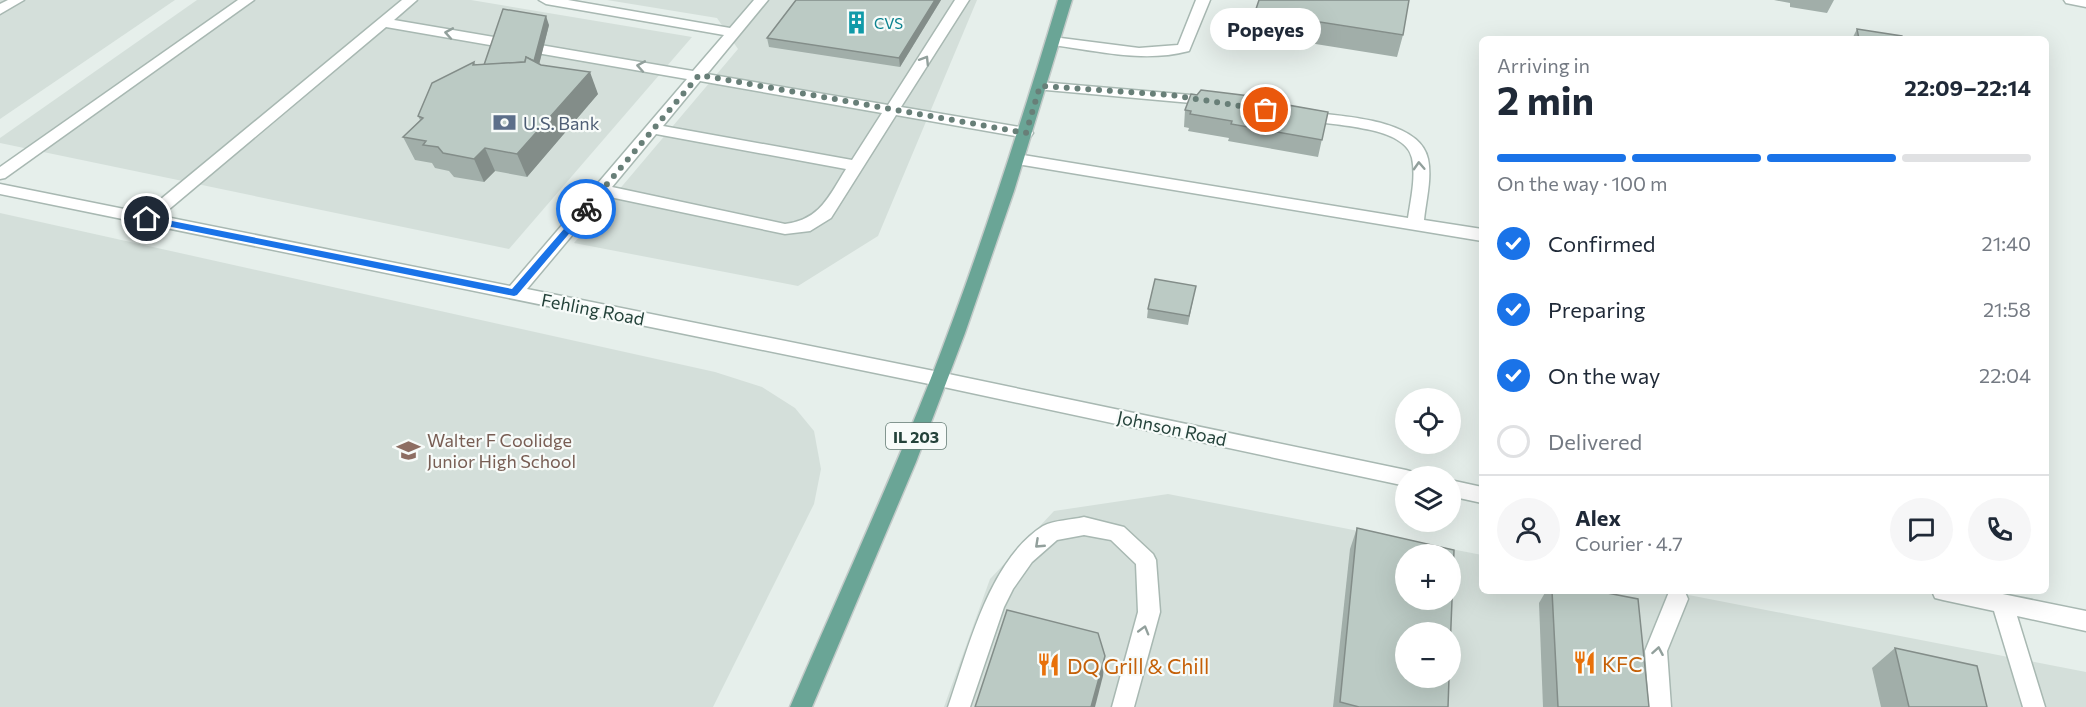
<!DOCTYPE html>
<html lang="en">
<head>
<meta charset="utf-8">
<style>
  :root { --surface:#fff; --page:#f6f6f7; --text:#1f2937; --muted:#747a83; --line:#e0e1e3; --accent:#1a73e8 }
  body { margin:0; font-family:Commissioner,sans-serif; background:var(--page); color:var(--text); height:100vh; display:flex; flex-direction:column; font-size:22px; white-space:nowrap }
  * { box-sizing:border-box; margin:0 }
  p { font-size:20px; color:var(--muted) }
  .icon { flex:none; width:33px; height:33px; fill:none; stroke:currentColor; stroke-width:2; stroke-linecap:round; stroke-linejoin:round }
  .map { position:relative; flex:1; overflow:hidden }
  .details { position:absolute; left:1479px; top:36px; width:570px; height:558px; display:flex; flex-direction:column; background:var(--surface); border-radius:9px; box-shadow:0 6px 24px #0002 }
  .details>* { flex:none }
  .controls { position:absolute; left:1395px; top:388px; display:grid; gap:12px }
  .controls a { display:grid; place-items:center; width:66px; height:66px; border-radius:50%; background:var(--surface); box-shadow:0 6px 24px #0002; font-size:30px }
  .pin { position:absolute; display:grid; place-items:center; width:51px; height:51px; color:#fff; margin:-26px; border:3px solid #fff; border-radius:50%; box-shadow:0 2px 6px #0007 }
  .courier { position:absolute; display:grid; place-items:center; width:60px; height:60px; margin:-30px; border:4px solid #1a73e8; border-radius:50%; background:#fff; color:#222; box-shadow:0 2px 8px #0007 }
  .bubble { position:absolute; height:42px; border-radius:21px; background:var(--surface); box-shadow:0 6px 24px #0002; font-size:20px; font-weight:700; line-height:42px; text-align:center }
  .headline em { font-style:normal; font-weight:700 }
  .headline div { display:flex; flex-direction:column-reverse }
  .headline { display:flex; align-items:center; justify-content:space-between; height:102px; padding:0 18px }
  h1 { font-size:39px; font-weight:700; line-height:45px }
  .bar { display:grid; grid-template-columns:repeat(4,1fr); gap:9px 6px; align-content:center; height:72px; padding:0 18px }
  .bar i { height:8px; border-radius:4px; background:var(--line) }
  .bar .on { background:var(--accent) }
  .bar p { grid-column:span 4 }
  .line { display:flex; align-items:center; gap:15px; padding:0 18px; border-top:2px solid var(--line) }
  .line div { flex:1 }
  .round { display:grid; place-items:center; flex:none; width:63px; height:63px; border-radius:32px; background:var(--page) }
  ol { padding:0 18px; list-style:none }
  li { display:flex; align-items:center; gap:18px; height:66px }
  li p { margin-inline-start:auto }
  li .icon { padding:6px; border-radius:50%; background:var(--accent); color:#fff; stroke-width:4 }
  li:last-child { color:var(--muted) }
  li i { width:33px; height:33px; border:3px solid var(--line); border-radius:50% }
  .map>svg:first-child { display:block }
</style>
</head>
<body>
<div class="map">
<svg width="2086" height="707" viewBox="0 0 2086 707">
  <rect width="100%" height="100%" fill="#e6efeb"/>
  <g fill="#d4dfda" fill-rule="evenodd">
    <polygon points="0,0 175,0 0,119"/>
    <polygon points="197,0 471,0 692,37 509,249 0,143 0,138"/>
    <polygon points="607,0 977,0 878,236 798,286 574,243 738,49 717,18"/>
    <polygon points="0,213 715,372 762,387 795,408 814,431 821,469 814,504 713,707 0,707"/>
    <path d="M 1168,494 L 1482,555 L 1482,591 L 1668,591 L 2086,672 L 2086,707 L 944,707 L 990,579 L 1054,511 ZM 1406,555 L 1450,555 L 1450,600 L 1406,600 ZM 1406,633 L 1450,633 L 1450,678 L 1406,678 Z"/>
  </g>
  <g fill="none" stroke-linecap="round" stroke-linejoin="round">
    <defs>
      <g id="minor">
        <polygon points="8,0 24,0 0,14 0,4"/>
        <polygon points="238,0 254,0 5,178 0,179 0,167"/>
        <path d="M 402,0 L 417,0 L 394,20 L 693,71 L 724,35 L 546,4 L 539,0 L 568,0 L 730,28 L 754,0 L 768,0 L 707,74 L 888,105 L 955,0 L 969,0 L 901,107 L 1026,128 L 1031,130 L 1033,133 L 1031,136 L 1026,138 L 896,115 L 831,218 L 810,231 L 785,234 L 605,196 L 527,289 L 939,372 L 1406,470 L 1413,472 L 1415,477 L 1406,477 L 1406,486 L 939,386 L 0,194 L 0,184 L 144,213 ZM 386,27 L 687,79 L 510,286 L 161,216 ZM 700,81 L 882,113 L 852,160 L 663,126 ZM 656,134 L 846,169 C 829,196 820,220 785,224 L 612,187 Z"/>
        <path d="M 1196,0 L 1210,0 L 1189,51 C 1144,63 1098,51 1053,45 L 1046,41 L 1053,37 L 1139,48 L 1178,45 Z"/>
        <polygon points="2064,0 2086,0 2086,7 2066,3"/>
        <polygon points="1040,82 1214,97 1221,101 1214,105 1035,89 1033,86 1035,83"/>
        <path d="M 1304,112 C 1338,116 1420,118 1428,159 C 1432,179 1426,200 1424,220 L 1482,229 L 1482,241 L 1017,164 L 1009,159 L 1017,154 L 1408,218 C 1411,198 1416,177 1412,158 C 1405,124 1326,126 1299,119 L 1297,116 L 1299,113 Z"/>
        <polygon points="1450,480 1482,487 1482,503 1450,496"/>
        <path d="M 1084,517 L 1124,527 L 1153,554 L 1156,560 L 1160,612 L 1134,707 L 1112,707 L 1138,612 L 1136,564 L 1111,540 L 1084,535 L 1057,540 L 1032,562 L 1013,589 L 1004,607 L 970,707 L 948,707 C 968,650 989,560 1043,526 C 1054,520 1072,520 1084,517 Z"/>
        <polygon points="1681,591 1685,592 1688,599 1667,651 1671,707 1649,707 1645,651 1669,592"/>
        <polygon points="1932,591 1988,591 2086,611 2086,631 2017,616 2045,707 2023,707 1994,611 1943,600 1935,598"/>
      </g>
      <path id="major" d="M 1058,0 L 1072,0 L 1014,191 L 965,333 L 916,462 L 812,707 L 790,707 C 837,598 887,489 931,378 C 979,254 1020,127 1058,0 Z"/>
    </defs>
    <use href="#minor" stroke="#a8b8b2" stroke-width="3"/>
    <use href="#major" stroke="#c2cac8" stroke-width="3"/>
    <use href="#minor" fill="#fff" fill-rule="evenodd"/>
    <use href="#major" fill="#6aa596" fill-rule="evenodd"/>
  </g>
  <g fill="#a1aea9">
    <polygon points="796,0 941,0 900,67 769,47 767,38"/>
    <polygon points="1774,0 1834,0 1827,13 1790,7 1790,3"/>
    <polygon points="1255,12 1403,35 1397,57 1252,34"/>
    <polygon points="549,25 539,64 598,94 527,177 495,171 484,182 454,177 449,171 435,168 432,163 415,160 403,137 420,120 418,116 474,62 476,65 484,65"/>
    <polygon points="1857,29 1903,39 1852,39"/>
    <polygon points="1265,101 1328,112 1318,157 1228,141 1229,138 1188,131 1189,128 1184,127 1185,110"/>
    <polygon points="1194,295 1188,325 1147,318 1148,309"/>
    <polygon points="1357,528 1448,707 1333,707 1350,549"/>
    <polygon points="1546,591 1597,591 1649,707 1543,707 1539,603"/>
    <polygon points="1895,648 1987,707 1881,707 1872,668"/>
  </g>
  <g fill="#838d89">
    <polygon points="935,0 941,0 900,67 899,58"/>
    <polygon points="546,16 549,25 534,85 530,76"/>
    <polygon points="590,72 598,94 527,177 517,154"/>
    <polygon points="485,148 495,171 484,182 474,159"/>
    <polygon points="1105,656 1103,676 1095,707 1091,707"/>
  </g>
  <g fill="#bbcac4" stroke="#838d89" stroke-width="1.5" fill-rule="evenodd">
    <polygon points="796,0 935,0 899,58 767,38"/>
    <polygon points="1259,0 1409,0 1403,35 1255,12"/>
    <polygon points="503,9 546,16 534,61 526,57 525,62 484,65"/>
    <polygon points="1857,29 1902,36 1903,39 1859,39"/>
    <polygon points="526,57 541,65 590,72 517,154 485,148 474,159 443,153 438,147 423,145 426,141 403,137 423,118 418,116 432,83 474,62 473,65 525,62"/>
    <polygon points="1201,90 1266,98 1265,101 1328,112 1322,140 1231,124 1232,121 1190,114 1191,111 1185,110 1191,94 1197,95"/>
    <polygon points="1155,279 1196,286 1189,316 1148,309"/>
    <path d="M 1357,528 L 1454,550 L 1450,650 L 1450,633 L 1406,633 L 1406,678 L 1449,678 L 1448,707 L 1359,707 L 1340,702 ZM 1406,555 L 1450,555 L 1450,600 L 1406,600 Z"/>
    <polygon points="1552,591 1597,591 1638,599 1649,707 1558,707"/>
    <polygon points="1007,610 1098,633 1105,656 1091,707 975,707"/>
    <polygon points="1895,648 1977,666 1987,707 1909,707"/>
  </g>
  <defs><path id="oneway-chevron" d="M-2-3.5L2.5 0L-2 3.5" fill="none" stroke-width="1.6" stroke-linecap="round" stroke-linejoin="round" transform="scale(1.5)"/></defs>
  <g stroke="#92a09c">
    <use href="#oneway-chevron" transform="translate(449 33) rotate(-170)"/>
    <use href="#oneway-chevron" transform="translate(925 60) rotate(-58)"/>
    <use href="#oneway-chevron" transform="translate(641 66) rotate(-170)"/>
    <use href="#oneway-chevron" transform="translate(1419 166) rotate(-93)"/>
    <use href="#oneway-chevron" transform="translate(1039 544) rotate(137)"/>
    <use href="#oneway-chevron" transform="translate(1144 630) rotate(-74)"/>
    <use href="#oneway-chevron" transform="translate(1658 651) rotate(-80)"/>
  </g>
  <polygon fill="#1a73e8" points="583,207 590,209 517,295 514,296 147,222 143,219 147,216 512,289"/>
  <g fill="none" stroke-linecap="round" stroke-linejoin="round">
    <polyline stroke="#687f78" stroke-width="6" stroke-dasharray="0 10.8" points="586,209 699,75 1026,133 1040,86 1171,95 1266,110"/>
  </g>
  <defs>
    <symbol id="building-bare" viewBox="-9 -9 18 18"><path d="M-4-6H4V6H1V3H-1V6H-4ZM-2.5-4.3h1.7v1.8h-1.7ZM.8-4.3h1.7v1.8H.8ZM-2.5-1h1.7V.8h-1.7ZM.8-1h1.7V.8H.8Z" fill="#0f9aa8" stroke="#f7fbf9" stroke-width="2.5" paint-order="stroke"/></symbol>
    <symbol id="bank-bare" viewBox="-9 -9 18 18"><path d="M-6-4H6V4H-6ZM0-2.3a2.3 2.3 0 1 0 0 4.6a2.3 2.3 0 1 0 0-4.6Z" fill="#5c6f8a" stroke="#f7fbf9" stroke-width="2.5" paint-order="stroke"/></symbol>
    <symbol id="school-bare" viewBox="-9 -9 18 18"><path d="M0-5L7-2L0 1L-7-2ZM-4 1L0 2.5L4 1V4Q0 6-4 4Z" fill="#8d6e63" stroke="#f7fbf9" stroke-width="2.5" paint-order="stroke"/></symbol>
    <symbol id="restaurant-bare" viewBox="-9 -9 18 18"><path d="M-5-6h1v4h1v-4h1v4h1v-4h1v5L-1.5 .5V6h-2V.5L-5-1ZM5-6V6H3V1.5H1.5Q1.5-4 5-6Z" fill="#e8710a" stroke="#f7fbf9" stroke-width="2.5" paint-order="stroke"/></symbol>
  </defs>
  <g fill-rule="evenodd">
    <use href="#building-bare" x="840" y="6" width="33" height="33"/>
    <use href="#bank-bare" x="488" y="106" width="33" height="33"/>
    <use href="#school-bare" x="392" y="434" width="33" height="33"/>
    <use href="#restaurant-bare" x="1568" y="646" width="33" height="33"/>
    <use href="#restaurant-bare" x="1032" y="648" width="33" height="33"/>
  </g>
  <g text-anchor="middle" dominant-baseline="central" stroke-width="4.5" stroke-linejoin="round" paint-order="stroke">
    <g font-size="15" fill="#0d838f" stroke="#f7fbf9" text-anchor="start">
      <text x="874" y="23">CVS</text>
    </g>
    <rect fill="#f7fbf9" stroke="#637a73" stroke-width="1.5" x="886" y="423" width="60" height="26" rx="4.5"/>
    <g font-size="16" font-weight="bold" fill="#24423a">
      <text x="916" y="436">IL 203</text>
    </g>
    <g font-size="18" fill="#4e5e75" stroke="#f7fbf9" text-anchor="start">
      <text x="523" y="123">U.S. Bank</text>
    </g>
    <g font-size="18" fill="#24423a" stroke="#f7fbf9">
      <text transform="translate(593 309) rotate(11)">Fehling Road</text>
      <text transform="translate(1172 428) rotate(12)">Johnson Road</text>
    </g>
    <g font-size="18" fill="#785e54" stroke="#f7fbf9" text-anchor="start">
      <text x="427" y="440">Walter F Coolidge<tspan x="427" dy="21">Junior High School</tspan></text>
    </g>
    <g font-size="21" fill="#c56008" stroke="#f7fbf9" text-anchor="start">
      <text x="1602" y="663">KFC</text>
      <text x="1067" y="665">DQ Grill &amp; Chill</text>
    </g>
  </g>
</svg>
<div class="controls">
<a><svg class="icon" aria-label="locate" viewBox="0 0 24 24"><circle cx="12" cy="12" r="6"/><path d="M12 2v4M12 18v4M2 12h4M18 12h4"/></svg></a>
<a><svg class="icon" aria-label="layers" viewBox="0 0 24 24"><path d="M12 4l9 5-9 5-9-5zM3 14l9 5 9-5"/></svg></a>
<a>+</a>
<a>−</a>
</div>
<div class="pin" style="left:1266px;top:110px;background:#ea580c"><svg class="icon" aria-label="bag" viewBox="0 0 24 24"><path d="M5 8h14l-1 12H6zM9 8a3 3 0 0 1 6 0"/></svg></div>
<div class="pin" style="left:147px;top:219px;background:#1f2937"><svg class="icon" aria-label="home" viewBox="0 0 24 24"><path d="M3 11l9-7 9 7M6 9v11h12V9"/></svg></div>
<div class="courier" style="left:586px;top:209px"><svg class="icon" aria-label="bike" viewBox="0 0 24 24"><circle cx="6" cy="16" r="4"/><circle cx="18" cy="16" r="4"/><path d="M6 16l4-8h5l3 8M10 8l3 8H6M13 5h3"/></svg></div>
<div class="bubble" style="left:1210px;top:8px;width:111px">Popeyes</div>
<section class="details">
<div class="headline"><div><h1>2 min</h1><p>Arriving in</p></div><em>22:09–22:14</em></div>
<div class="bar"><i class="on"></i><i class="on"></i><i class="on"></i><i></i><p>On the way · 100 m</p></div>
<ol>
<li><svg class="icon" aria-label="check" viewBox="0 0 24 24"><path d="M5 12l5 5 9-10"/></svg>Confirmed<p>21:40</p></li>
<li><svg class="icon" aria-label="check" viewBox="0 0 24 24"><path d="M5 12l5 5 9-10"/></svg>Preparing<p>21:58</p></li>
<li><svg class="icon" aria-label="check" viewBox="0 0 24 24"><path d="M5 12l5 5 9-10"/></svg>On the way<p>22:04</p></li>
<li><i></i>Delivered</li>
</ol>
<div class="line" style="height:108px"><a class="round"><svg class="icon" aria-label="person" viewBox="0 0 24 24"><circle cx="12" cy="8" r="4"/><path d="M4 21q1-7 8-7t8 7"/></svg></a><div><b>Alex</b><p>Courier · 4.7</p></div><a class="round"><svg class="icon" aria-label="chat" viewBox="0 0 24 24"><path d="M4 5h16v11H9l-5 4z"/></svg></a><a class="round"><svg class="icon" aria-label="phone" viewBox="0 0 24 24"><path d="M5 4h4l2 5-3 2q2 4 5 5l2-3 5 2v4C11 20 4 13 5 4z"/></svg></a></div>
</section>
</div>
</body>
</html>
